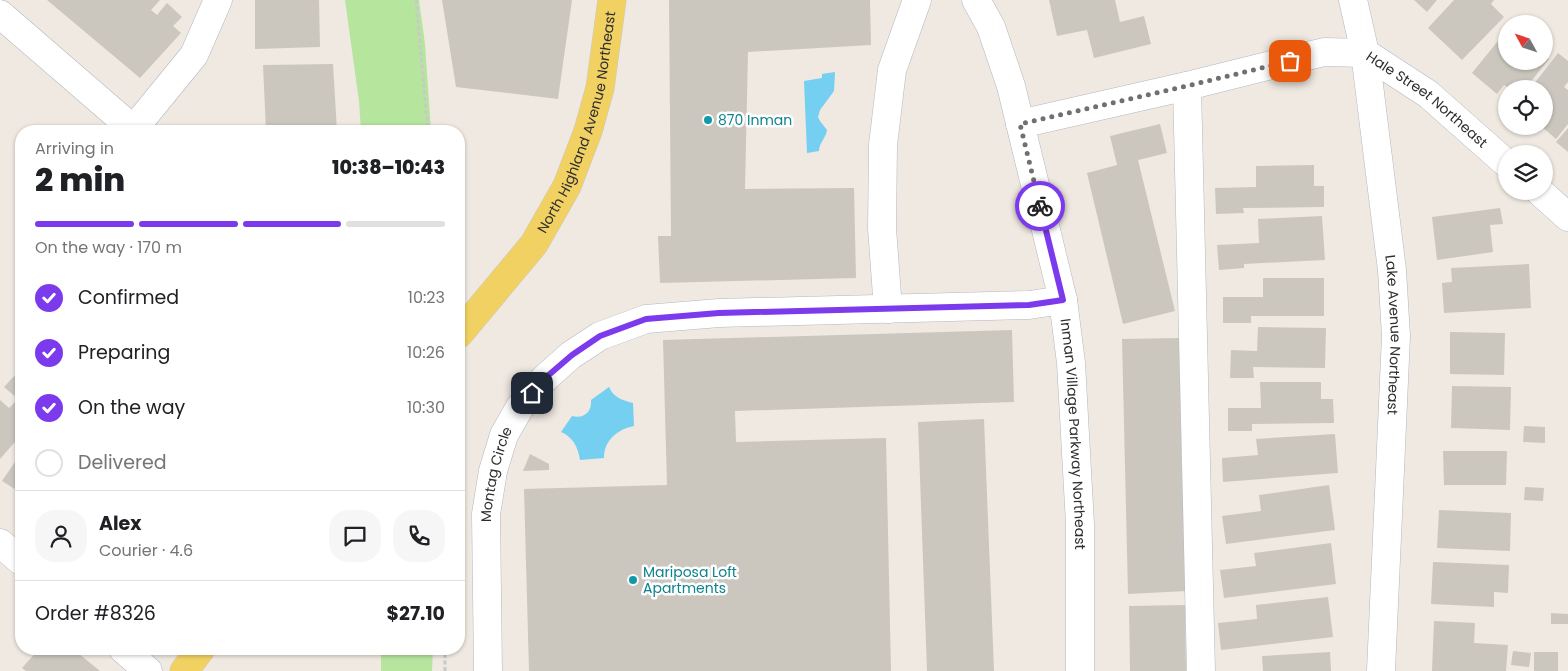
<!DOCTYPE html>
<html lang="en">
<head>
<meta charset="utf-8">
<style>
  :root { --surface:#fff; --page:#f6f6f6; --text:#202124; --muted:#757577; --line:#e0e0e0; --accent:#7c3aed }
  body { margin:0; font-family:Poppins,sans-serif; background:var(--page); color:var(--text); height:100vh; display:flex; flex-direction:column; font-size:19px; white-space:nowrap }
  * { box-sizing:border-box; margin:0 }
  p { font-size:16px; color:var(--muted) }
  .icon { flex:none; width:28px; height:28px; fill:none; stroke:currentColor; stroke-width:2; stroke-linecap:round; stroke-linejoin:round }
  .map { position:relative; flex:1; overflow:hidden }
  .side { position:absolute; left:15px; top:125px; width:450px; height:530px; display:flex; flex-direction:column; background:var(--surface); border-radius:20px; box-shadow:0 1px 4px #0004 }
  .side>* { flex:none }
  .needle { width:32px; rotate:310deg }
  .buttons { position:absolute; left:1498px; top:15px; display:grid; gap:10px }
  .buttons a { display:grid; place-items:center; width:55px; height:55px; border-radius:50%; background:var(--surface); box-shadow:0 1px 4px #0004; font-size:25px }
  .pin { position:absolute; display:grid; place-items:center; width:42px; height:42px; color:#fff; margin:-21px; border-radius:10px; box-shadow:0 2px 8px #0006 }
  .courier { position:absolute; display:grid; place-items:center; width:50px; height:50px; margin:-25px; border:4px solid #7c3aed; border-radius:50%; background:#fff; color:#222; box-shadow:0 1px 6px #0007 }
  .headline em { font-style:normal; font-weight:800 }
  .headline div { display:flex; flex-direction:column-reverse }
  .headline { display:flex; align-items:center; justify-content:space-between; height:85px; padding:0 20px }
  h1 { font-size:32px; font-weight:800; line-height:38px }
  .bar { display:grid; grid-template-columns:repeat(4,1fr); gap:8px 5px; align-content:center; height:60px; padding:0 20px }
  .bar i { height:6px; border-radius:4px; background:var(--line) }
  .bar .current { background:var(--accent) }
  .bar p { grid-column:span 4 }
  .line { display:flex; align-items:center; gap:12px; padding:0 20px; border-top:1px solid var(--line) }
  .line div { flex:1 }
  .round { display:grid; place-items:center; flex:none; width:52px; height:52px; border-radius:20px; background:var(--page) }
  ol { padding:0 20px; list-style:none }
  li { display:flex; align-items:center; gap:15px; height:55px }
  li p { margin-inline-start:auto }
  li .icon { padding:5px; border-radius:50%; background:var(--accent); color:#fff; stroke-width:4 }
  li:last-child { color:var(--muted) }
  li i { width:28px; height:28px; border:2px solid var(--line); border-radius:50% }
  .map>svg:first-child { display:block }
</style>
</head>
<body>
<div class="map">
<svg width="1568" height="671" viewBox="0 0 1568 671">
  <rect width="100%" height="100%" fill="#efe9e1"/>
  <g fill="#b6e59e">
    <polygon points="345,0 419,0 425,44 431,131 361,131 359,101"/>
    <polygon points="381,649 433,649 432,671 381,671"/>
  </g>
  <g fill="#75cff0">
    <path d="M 835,72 L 834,91 L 820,110 L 818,117 L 820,121 L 827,130 C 826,138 819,143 819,151 L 807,153 L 804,81 L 822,78 L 822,74 Z"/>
    <path d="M 609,387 C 614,398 622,400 633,403 L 634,426 C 618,429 604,440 604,458 L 580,460 C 578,447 573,437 561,432 L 572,416 C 584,419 592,412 591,400 Z"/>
  </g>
  <g fill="#cbc7bf">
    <polygon points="47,0 160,0 151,10 157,15 167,3 182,17 173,26 181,33 140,78"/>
    <polygon points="255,0 319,0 320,47 255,49"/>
    <polygon points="442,0 572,0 558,99 456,87"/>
    <polygon points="669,0 870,0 871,45 748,52 745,189 854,188 856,278 660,283 658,236 671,236"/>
    <polygon points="1049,0 1115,0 1120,22 1144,16 1151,44 1094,58 1087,30 1057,36"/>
    <polygon points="1414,0 1437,0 1427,12"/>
    <polygon points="1454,0 1494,0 1491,4 1504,17 1462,60 1428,28"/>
    <polygon points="1506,31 1506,61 1544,61 1544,55 1549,59 1525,89 1510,89 1504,85 1497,94 1472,73"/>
    <polygon points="1558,53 1568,61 1568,82 1564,87 1568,90 1568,124 1556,139 1541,126 1544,126 1544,89 1530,89"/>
    <polygon points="333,64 337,131 266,131 263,65"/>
    <polygon points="1160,124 1167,153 1138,160 1175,311 1123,324 1087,173 1117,165 1110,136"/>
    <polygon points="1568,128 1568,152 1556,142"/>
    <polygon points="1314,165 1314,186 1324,186 1324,207 1243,208 1244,213 1216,214 1215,188 1256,187 1256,166"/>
    <polygon points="1500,208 1503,224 1490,225 1493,252 1437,260 1432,217"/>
    <polygon points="1322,216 1325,260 1244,264 1244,268 1219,270 1217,245 1259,243 1258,219"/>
    <polygon points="1529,264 1531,308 1444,313 1442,283 1452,282 1451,268"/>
    <polygon points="1263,278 1324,278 1324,316 1251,316 1251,323 1223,323 1223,297 1263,297"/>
    <polygon points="1258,327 1326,328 1325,368 1253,367 1254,378 1230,378 1231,350 1257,351"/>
    <polygon points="1012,330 1014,402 735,411 736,442 886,438 891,671 529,671 524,489 667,485 663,340"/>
    <polygon points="1450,332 1505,333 1504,375 1450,374"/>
    <polygon points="1179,338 1182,477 1187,591 1128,594 1122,339"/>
    <polygon points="17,373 21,377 21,435 0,459 0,400 9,408 18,399 4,387"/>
    <polygon points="1260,382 1321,382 1321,399 1333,399 1334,423 1252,424 1252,431 1228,431 1228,408 1261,408"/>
    <polygon points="1452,386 1511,387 1510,430 1451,428"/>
    <polygon points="984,419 994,671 927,671 918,422"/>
    <polygon points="1524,426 1545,427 1545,443 1523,442"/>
    <polygon points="1335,434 1338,473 1223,482 1222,458 1258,455 1256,439"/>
    <polygon points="1443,451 1507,451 1506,485 1444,485"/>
    <polygon points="21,453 21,493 2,481"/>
    <polygon points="530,454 549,464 549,470 523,471"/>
    <polygon points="1329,485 1335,530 1226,544 1222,516 1261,511 1259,495"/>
    <polygon points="1525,487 1544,488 1543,501 1524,500"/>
    <polygon points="1439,510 1511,513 1510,551 1437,548"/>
    <polygon points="1331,543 1336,584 1224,598 1220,570 1256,566 1254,553"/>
    <polygon points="1433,562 1509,565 1508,593 1494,592 1494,607 1431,604"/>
    <polygon points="1328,597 1333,637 1221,650 1218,623 1257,619 1256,605"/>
    <polygon points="1185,605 1186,671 1130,671 1129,606"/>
    <polygon points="1551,613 1568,614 1568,624 1551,624"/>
    <polygon points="1434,621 1475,623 1474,643 1508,645 1506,671 1432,671"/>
    <polygon points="39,649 73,649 100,671 26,671 22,668"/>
    <polygon points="1513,651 1531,653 1529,667 1511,665"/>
    <polygon points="1330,652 1331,671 1263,671 1262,656"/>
    <rect x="1534" y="652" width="24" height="19"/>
  </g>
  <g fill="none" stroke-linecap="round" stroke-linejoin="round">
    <defs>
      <g id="minor">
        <path id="s1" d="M 976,0 L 991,27 L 1011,86 L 1063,300 L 1071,363 L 1080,524 L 1080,671"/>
        <path id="s2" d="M 1353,0 L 1365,53 L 1392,270 L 1396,336 L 1381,671"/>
        <polyline points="0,14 133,129"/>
        <polyline points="1187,86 1201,671"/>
        <path id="s3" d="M 1020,124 L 1187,86 L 1324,52 L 1365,53 L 1428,94 L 1506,163"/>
        <polyline points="132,131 194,55 218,0"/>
        <polyline points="1539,191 1568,217"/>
        <polyline points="888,309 882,228 883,145 892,70 917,0"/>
        <polyline points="0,543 21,561"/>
        <polyline points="123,649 148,671"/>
        <path id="s4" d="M 488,671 L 486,514 L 493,471 L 504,435 L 520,407 L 544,379 L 571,355 L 600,336 L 646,319 L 719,313 L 1029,305 L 1063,300"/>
      </g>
      <g id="major">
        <path id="s5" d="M 459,334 L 534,244 L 567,186 L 588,131 L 600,88 L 612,0"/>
        <polyline points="184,671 201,649"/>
      </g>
    </defs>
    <use href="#minor" stroke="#b4b7c1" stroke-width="29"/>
    <use href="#major" stroke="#c9c9c9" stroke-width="29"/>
    <g stroke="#c9c9c9" stroke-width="3" stroke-dasharray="4 2.5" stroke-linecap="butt">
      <polyline points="416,0 428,131"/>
      <polyline points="445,671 445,649"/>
    </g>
    <use href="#minor" stroke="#fff" stroke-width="28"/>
    <use href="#major" stroke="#f2d163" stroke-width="28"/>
  </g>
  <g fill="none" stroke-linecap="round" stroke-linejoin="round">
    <polyline stroke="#726f6d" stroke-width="5" stroke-dasharray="0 9" points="1040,206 1020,124 1187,86 1290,61"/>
    <polyline stroke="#7c3aed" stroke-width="6" points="532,393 544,379 572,355 600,336 646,319 719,313 1029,305 1063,300 1040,206"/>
  </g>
  <g fill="#0f9aa8" stroke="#fff" stroke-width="2">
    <circle cx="708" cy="120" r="5"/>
    <circle cx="633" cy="580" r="5"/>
  </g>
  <g text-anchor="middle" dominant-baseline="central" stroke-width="5" stroke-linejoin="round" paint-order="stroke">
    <g font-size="14" fill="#2e2e2e" stroke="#fff">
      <text stroke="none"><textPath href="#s3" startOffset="431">Hale Street Northeast</textPath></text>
      <text stroke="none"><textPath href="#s5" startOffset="248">North Highland Avenue Northeast</textPath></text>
      <text stroke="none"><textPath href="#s2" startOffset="338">Lake Avenue Northeast</textPath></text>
      <text stroke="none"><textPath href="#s1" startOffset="448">Inman Village Parkway Northeast</textPath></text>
      <text stroke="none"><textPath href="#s4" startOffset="198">Montag Circle</textPath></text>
    </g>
    <g font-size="14" fill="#0d838f" stroke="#fff" text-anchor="start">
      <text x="718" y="120">870 Inman</text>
      <text x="643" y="572">Mariposa Loft<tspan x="643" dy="16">Apartments</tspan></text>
    </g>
  </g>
</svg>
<div class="buttons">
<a><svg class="needle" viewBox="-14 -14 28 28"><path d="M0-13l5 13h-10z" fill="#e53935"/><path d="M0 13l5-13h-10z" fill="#757577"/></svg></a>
<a><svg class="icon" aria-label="locate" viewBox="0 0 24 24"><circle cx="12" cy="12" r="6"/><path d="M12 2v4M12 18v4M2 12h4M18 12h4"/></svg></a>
<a><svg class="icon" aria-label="layers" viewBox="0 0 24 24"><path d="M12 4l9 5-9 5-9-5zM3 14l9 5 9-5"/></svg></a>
</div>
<div class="pin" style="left:1290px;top:61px;background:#ea580c"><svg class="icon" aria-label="bag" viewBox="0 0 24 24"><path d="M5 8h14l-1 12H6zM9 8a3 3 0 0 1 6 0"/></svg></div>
<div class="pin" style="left:532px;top:393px;background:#1f2937"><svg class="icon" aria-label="home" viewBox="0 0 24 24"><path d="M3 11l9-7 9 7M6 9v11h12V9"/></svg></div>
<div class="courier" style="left:1040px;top:206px"><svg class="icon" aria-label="bike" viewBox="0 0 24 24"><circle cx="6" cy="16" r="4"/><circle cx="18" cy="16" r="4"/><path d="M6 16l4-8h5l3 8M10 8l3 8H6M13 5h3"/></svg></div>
<section class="side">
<div class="headline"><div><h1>2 min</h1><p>Arriving in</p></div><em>10:38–10:43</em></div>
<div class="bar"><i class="current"></i><i class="current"></i><i class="current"></i><i></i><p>On the way · 170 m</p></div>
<ol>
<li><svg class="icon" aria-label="check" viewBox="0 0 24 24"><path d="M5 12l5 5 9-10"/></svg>Confirmed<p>10:23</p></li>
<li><svg class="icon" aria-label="check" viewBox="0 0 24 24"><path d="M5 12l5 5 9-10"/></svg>Preparing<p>10:26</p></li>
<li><svg class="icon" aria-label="check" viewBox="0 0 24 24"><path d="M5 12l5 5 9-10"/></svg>On the way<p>10:30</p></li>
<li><i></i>Delivered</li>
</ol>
<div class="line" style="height:90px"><a class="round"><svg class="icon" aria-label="person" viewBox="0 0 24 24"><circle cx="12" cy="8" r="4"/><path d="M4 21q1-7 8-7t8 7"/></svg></a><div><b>Alex</b><p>Courier · 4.6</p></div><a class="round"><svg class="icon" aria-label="chat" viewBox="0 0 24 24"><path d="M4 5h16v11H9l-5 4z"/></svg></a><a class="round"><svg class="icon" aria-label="phone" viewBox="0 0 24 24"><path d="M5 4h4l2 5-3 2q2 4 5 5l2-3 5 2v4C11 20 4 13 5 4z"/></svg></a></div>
<div class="line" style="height:65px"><div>Order #8326</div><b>$27.10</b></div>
</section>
</div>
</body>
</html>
